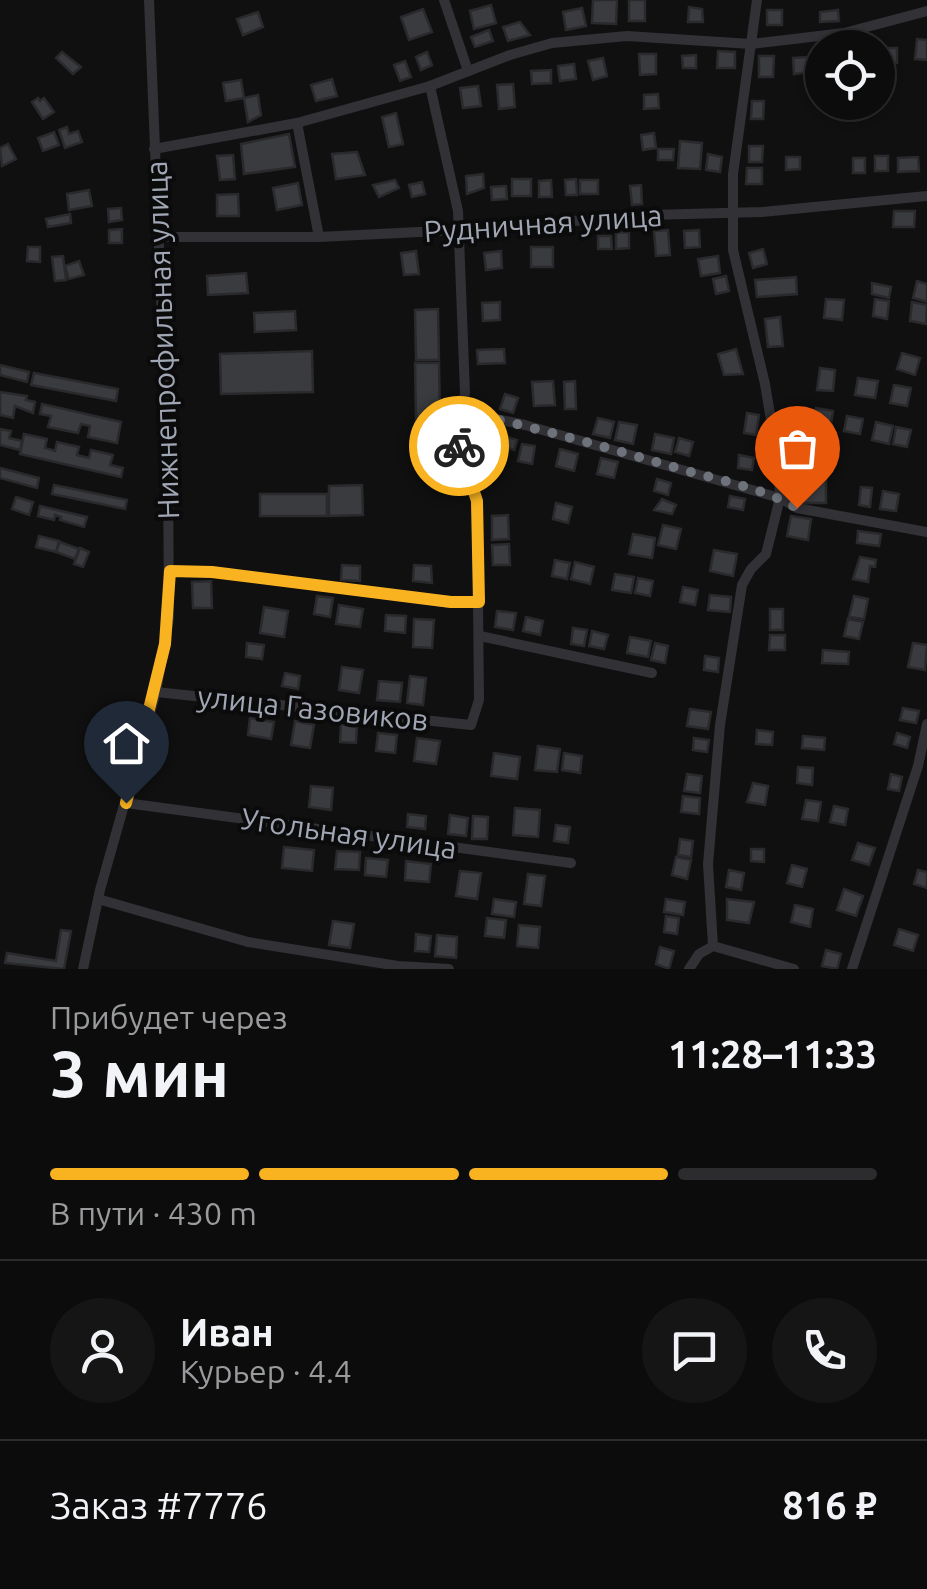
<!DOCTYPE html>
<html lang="ru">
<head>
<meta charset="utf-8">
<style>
  :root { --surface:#0c0c0d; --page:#151516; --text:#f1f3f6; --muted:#9a9b9d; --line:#2c2c2e; --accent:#f9b320 }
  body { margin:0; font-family:Ubuntu,sans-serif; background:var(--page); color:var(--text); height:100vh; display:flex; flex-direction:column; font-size:38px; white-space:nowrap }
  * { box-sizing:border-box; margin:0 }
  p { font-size:32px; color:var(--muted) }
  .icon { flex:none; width:55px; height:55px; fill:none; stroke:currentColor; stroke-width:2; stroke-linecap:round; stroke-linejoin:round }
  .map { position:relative; height:969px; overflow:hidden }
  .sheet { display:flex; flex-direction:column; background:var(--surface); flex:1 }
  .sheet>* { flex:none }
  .buttons { position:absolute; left:805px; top:30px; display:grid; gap:20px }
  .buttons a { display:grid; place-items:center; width:90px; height:90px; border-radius:50%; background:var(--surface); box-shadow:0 2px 8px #0004,0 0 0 2px var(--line); font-size:50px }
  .pin { position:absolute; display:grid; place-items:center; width:85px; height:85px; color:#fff; margin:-102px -42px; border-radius:50% 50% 50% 0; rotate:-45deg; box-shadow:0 0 10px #0007 }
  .pin .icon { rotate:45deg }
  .courier { position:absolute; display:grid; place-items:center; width:100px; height:100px; margin:-50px; border:8px solid #f9b320; border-radius:50%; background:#fff; color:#222; box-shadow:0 2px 12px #0007 }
  .summary em { font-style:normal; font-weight:600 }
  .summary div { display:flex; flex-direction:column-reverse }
  .summary { display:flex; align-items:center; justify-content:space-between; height:170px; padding:0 50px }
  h1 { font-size:65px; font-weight:600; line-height:75px }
  .bar { display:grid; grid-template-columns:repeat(4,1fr); gap:15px 10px; align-content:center; height:120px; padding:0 50px }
  .bar i { height:12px; border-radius:8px; background:var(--line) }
  .bar .selected { background:var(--accent) }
  .bar p { grid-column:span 4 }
  .line { display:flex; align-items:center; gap:25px; padding:0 50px; border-top:2px solid var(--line) }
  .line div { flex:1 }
  .round { display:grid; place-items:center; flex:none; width:105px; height:105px; border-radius:52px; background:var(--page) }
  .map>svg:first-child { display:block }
</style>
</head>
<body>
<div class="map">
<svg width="927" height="969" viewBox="0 0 927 969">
  <rect width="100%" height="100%" fill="#101011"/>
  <g fill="#3a3b3f" stroke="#2a2a2d" stroke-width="2.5">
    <polygon points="593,0 617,0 616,24 592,23"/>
    <rect x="629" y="0" width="16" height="21"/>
    <polygon points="491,5 496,23 474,29 470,11"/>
    <polygon points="689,7 702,9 703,22 688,22"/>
    <polygon points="582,8 586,26 566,30 563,12"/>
    <polygon points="423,9 432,32 409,40 401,17"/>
    <rect x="767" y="10" width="15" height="15"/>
    <polygon points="838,10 839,21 820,22 820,12"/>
    <polygon points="258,12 263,27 243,35 237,19"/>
    <polygon points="520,22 530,35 508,41 503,27"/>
    <polygon points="489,30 493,41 475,47 471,37"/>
    <polygon points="917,39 927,40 927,60 915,59"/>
    <polygon points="887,48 897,48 897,63 886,63"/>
    <polygon points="718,51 735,52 735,68 717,68"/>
    <polygon points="62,52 81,67 73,74 56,58"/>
    <polygon points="427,52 432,65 421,70 416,57"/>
    <polygon points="639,54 656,54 656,74 640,75"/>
    <polygon points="696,55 696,68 683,68 682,56"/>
    <polygon points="759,56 774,56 773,77 759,77"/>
    <polygon points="809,57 810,72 794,74 793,58"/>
    <polygon points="603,58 607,76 593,80 588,61"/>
    <polygon points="405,61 411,77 400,81 394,65"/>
    <polygon points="574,64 576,79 560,81 558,66"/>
    <polygon points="551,70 551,83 532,84 531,71"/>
    <polygon points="332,79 337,96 316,101 311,85"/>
    <polygon points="241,80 244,98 226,101 223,83"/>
    <polygon points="513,84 515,107 499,109 497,85"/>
    <polygon points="478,86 481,106 463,108 460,88"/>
    <polygon points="658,94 659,108 644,109 644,95"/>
    <polygon points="258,95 261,115 248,122 244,98"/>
    <polygon points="38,98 40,101 44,98 54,112 43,119 32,102"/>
    <polygon points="752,101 764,101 763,119 751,119"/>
    <polygon points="396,113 403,144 389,147 382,117"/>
    <polygon points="67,127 69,134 78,131 82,142 65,148 59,130"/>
    <polygon points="54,132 59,145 43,151 38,138"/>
    <polygon points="654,133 656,148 643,150 641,135"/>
    <polygon points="289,134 295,167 244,174 241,144"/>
    <polygon points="680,141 702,143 700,169 678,168"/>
    <polygon points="8,144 16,159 2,166 0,148"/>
    <polygon points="749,146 763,146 762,162 749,162"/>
    <polygon points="658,149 674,149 673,160 658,160"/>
    <polygon points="357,152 365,175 336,179 332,154"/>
    <polygon points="708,154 722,157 720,172 706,170"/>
    <polygon points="233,155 235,179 220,180 217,156"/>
    <rect x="875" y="156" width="13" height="15"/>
    <polygon points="786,157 800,157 800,169 786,170"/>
    <polygon points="918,157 919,171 898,172 898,158"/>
    <rect x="853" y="158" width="12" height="15"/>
    <polygon points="747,168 762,168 762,184 746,184"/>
    <polygon points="483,174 484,188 467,194 466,176"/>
    <rect x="512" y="179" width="19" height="17"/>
    <polygon points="576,179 577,195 566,195 565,180"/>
    <polygon points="395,180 399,188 379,197 373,185"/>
    <polygon points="551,180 552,197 539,197 539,181"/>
    <rect x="580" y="180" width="18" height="14"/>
    <polygon points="422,182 425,194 412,197 409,185"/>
    <polygon points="298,183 302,205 277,210 273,188"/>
    <polygon points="641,185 642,204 632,205 630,186"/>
    <polygon points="506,186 507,199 492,200 491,187"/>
    <polygon points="89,190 92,206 69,210 67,194"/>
    <polygon points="238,194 239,216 217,216 217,195"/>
    <polygon points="121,208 122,220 109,222 108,209"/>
    <polygon points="894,211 915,211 914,227 893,227"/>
    <polygon points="70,214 71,223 48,227 46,219"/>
    <polygon points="122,229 122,243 109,243 109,230"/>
    <polygon points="668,230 670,255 656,256 654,231"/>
    <polygon points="699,230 700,247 685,248 684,231"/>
    <polygon points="629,232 629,248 616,249 616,233"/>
    <polygon points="598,236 611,236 612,249 598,249"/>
    <polygon points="28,247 40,247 40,262 27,261"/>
    <rect x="531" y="247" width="22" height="20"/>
    <polygon points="763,249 767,264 753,268 749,253"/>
    <polygon points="416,251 419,274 404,275 401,253"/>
    <polygon points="501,251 502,268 486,270 484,253"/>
    <polygon points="63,256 66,280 55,281 52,257"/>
    <polygon points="718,256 720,273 701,276 698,259"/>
    <polygon points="79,261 84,275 69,279 65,266"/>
    <polygon points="246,273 248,293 208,295 207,276"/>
    <polygon points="726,276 729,291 716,294 713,279"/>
    <polygon points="796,277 797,294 757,297 755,280"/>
    <polygon points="917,281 927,284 927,302 913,298"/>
    <polygon points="872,283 891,287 889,298 872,294"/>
    <polygon points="826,299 844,300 842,320 824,318"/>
    <polygon points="875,299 889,301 887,319 873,316"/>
    <polygon points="500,302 500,320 483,321 482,303"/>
    <polygon points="912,302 927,305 926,324 910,321"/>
    <polygon points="438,309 439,360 416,360 415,310"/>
    <polygon points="295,311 296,330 255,332 254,313"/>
    <polygon points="780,317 783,346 768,347 765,319"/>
    <polygon points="504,349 505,363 478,364 477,350"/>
    <polygon points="736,349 743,374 724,375 718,354"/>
    <polygon points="312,351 313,392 221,394 220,354"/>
    <polygon points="902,353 920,358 915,375 897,369"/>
    <polygon points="415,363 439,363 440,420 416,420"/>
    <polygon points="0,365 29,372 27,382 0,375"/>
    <polygon points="820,368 835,370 833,391 817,390"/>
    <polygon points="34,373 118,389 116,401 31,385"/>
    <polygon points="858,378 878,381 875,398 855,395"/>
    <polygon points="553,381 555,405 534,406 532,382"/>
    <polygon points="575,381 576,409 565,409 564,382"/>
    <polygon points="894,385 911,388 907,406 890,403"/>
    <polygon points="0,392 27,396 26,400 35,402 33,413 15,406 13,418 0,415"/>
    <polygon points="505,394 518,398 513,413 500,409"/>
    <polygon points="42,404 121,422 117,443 88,437 90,426 81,424 78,433 48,427 51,416 40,414"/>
    <polygon points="816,408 833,411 830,430 813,428"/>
    <polygon points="747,413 759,415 756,435 744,433"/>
    <polygon points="847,416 863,419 860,434 844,431"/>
    <polygon points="598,418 614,422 610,438 593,434"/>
    <polygon points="619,422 637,425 633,444 615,440"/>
    <polygon points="876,422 893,426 889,444 872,440"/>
    <polygon points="896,427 911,430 907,447 893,444"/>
    <polygon points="0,429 11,431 9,438 22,441 20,450 0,445"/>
    <polygon points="24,434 47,439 45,448 55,451 57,442 79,447 77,455 89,458 91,450 113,455 110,465 123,468 121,477 20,454"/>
    <polygon points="655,434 674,438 671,454 652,450"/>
    <polygon points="501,435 517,440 514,450 498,445"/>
    <polygon points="679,438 693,442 689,456 675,452"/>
    <polygon points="522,444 535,446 532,464 518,461"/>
    <polygon points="560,449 578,454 574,471 556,466"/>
    <polygon points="739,455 754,458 752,470 738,468"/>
    <polygon points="601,458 618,462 614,478 597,474"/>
    <polygon points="0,468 39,478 37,488 0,478"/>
    <rect x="804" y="476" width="22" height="27"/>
    <polygon points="657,479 671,483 668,495 654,491"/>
    <polygon points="54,485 127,500 125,509 52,494"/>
    <polygon points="362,485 363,515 329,516 329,486"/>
    <polygon points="861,487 872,488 870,507 859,505"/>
    <polygon points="883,491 899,494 896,511 880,509"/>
    <rect x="260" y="494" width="67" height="22"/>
    <polygon points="730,496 745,499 743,510 728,507"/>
    <polygon points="16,497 33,502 29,515 12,509"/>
    <polygon points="662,499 676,505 672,514 654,510"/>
    <polygon points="556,503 572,507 568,523 553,519"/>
    <polygon points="40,506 87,517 84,527 60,520 61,517 55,515 54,520 38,516"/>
    <polygon points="508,515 509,539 492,540 492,516"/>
    <polygon points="791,516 811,519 808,540 787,536"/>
    <polygon points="663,525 681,529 676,549 658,545"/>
    <polygon points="858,531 881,534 879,546 857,543"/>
    <polygon points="633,534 655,538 652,558 629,554"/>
    <polygon points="39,536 59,541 56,552 36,547"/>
    <polygon points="60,542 79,549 75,559 56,552"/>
    <polygon points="509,544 510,565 493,565 492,545"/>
    <polygon points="80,548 89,552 83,567 74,564"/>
    <polygon points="714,550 737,554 733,576 710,571"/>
    <polygon points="860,557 876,560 875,567 870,566 868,582 853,579"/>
    <polygon points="555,560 570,563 567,579 552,576"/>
    <polygon points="575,562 594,567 590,584 571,579"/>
    <polygon points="342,565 360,566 360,581 341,580"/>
    <polygon points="414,565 431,566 432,583 413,581"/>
    <polygon points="615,574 634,577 631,593 612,590"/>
    <polygon points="638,578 653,581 650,596 635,593"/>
    <polygon points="211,581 212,608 193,608 192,582"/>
    <polygon points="683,587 698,590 695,605 680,602"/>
    <polygon points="710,595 731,597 730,612 708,610"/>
    <polygon points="317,596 333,598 330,617 314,614"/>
    <polygon points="854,596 868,599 864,619 849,617"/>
    <polygon points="339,605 363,609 360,627 336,624"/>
    <polygon points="264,607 288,611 284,637 260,633"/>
    <rect x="770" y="609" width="13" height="21"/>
    <polygon points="497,611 516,613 513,630 495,627"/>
    <polygon points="386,615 406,616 405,633 385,631"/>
    <polygon points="526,617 543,621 540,635 523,631"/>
    <polygon points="414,619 434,620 432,648 413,647"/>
    <polygon points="848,619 863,622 859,639 844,636"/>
    <polygon points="573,628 587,630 584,646 571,644"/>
    <polygon points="592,631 608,635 604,649 589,646"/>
    <polygon points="770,635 785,635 785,650 769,650"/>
    <polygon points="630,637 651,641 648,657 627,653"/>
    <polygon points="247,643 264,645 262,659 246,657"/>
    <polygon points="655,643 668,646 665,663 651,660"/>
    <polygon points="913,643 927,645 925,670 908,667"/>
    <polygon points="823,650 849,652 848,664 822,663"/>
    <polygon points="705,656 719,658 718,672 704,670"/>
    <polygon points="342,667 363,670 359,693 339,690"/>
    <polygon points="285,673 300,676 298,689 282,686"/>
    <polygon points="410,676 426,678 423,705 407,703"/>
    <polygon points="379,681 402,683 400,702 377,700"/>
    <polygon points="903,708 919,711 916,723 900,720"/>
    <polygon points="690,709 711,712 708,729 687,726"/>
    <polygon points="250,718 274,722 271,739 248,735"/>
    <polygon points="295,721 314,725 310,748 291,745"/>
    <polygon points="341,724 357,725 356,743 340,742"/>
    <polygon points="757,730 773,732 772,745 756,744"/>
    <polygon points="378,733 397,735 395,753 376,751"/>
    <polygon points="897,733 910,737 907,748 894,744"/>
    <polygon points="803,736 825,738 824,750 802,748"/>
    <polygon points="417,738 440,741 436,764 414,761"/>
    <polygon points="694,738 709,740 707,752 693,750"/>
    <polygon points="538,746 560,749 557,772 535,770"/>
    <polygon points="494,753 520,757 517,779 491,776"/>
    <polygon points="564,753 582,756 580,773 562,770"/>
    <polygon points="798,767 813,768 812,785 797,783"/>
    <polygon points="687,774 702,776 700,793 684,791"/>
    <polygon points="891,774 902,777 899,791 888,789"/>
    <polygon points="753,783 768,786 765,805 747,802"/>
    <polygon points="311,786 333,788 331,810 309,807"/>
    <polygon points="683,796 700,798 699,814 681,812"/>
    <polygon points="806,800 821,802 818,821 802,819"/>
    <polygon points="834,806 848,809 845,825 830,822"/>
    <polygon points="515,808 540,810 538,837 513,835"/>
    <polygon points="408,814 426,816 425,829 407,827"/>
    <polygon points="450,815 468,818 466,836 448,834"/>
    <polygon points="473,816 488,817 487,839 472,839"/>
    <polygon points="556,825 570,827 568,843 554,841"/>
    <polygon points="680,839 693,841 691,857 678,855"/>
    <polygon points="858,843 875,848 869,865 852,860"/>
    <polygon points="284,847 314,850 312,871 282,868"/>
    <polygon points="751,849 764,849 764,862 751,861"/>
    <polygon points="337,851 360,852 359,870 335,869"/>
    <polygon points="676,857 691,860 687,879 672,875"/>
    <polygon points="366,858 388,860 386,877 365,875"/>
    <polygon points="406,861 431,864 429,882 405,880"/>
    <polygon points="792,865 807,869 802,887 787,883"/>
    <polygon points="729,870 744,873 741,890 726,887"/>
    <polygon points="918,870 927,872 927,888 914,884"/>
    <polygon points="460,871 481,873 477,899 456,896"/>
    <polygon points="528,874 545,876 541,906 524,904"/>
    <polygon points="844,889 863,896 856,916 837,910"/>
    <polygon points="494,899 516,902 514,917 492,914"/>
    <polygon points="666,899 685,902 683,915 664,912"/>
    <polygon points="727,899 754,902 749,923 727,920"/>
    <polygon points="795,905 813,909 810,927 791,922"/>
    <polygon points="666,916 679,918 677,934 664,932"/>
    <polygon points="487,918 506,920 504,938 485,936"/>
    <polygon points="333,921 354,924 350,948 329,945"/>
    <polygon points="519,925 540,927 538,948 517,946"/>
    <polygon points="899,929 918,935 913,951 894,945"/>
    <polygon points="61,930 71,931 64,969 5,963 7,953 56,961"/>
    <polygon points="416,934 431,936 429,952 415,951"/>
    <polygon points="437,935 457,937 456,958 435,956"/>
    <polygon points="660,947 674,951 669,969 656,964"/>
    <polygon points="826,950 841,954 837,969 822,966"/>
  </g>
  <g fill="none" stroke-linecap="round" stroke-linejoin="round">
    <g stroke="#313136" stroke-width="10">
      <polyline points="444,0 468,71"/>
      <polyline points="297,123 319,237"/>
      <polyline points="154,149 297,123 430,86 510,55 552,43 627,36 751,44 844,33 927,11"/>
      <polyline points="158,237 319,237 459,230 649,215 762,212 927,196"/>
      <polyline points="463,412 525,425 780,498 797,508 927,532"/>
      <polyline points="171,571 212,572 451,603 479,602"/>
      <polyline points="480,636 652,673"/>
      <polyline points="156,692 471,725 479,700 477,501 458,436 465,393 458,211 430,86"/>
      <polyline points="126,803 571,863"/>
      <polyline points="98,899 248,942 398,966 449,969"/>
      <polyline points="713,946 794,969"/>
      <polyline points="83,969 100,890 156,692 169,618 168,469 149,0"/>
      <polyline points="689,969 699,954 713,946 708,864 720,725 742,585 751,569 766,554 780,498 779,468 765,384 733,250 733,174 757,0"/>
      <polyline points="852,969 918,766 927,724"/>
    </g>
  </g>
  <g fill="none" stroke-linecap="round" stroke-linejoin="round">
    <path stroke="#6e727a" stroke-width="10" stroke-dasharray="0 18" d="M 459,446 L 463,412 C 539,428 613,449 687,471 C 724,481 764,489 797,508"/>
    <polyline stroke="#f9b320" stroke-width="12" points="126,803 165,644 170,571 212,572 451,602 479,602 477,501 459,446"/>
  </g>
  <g text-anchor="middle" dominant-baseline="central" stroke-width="8" stroke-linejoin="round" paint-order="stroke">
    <g font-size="30" fill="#a0a6b3" stroke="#0b0b0c">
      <text transform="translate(543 223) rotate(-4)">Рудничная улица</text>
      <text transform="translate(162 340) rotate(-92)">Нижнепрофильная улица</text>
      <text transform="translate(313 708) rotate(6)">улица Газовиков</text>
      <text transform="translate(349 833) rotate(8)">Угольная улица</text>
    </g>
  </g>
</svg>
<div class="buttons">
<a><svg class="icon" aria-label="locate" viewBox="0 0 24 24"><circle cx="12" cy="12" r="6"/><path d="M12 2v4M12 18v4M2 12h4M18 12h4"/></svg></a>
</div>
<div class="pin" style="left:797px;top:508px;background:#ea580c"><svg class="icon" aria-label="bag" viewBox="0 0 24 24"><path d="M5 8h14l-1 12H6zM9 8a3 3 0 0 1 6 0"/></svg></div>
<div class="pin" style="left:126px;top:803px;background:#1f2937"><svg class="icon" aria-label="home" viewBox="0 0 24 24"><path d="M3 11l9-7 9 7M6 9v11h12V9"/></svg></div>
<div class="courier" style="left:459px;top:446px"><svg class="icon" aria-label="bike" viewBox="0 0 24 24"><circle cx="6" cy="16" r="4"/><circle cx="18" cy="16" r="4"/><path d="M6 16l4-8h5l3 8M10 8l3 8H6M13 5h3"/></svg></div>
</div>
<section class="sheet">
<div class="summary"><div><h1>3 мин</h1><p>Прибудет через</p></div><em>11:28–11:33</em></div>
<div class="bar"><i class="selected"></i><i class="selected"></i><i class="selected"></i><i></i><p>В пути · 430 m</p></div>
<div class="line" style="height:180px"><a class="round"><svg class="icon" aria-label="person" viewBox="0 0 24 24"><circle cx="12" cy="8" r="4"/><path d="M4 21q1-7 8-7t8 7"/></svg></a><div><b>Иван</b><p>Курьер · 4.4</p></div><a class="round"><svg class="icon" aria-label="chat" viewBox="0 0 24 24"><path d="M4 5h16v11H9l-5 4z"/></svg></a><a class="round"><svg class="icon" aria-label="phone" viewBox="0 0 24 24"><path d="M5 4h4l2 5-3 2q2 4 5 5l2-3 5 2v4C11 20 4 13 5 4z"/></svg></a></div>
<div class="line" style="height:130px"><div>Заказ #7776</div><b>816 ₽</b></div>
</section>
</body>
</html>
